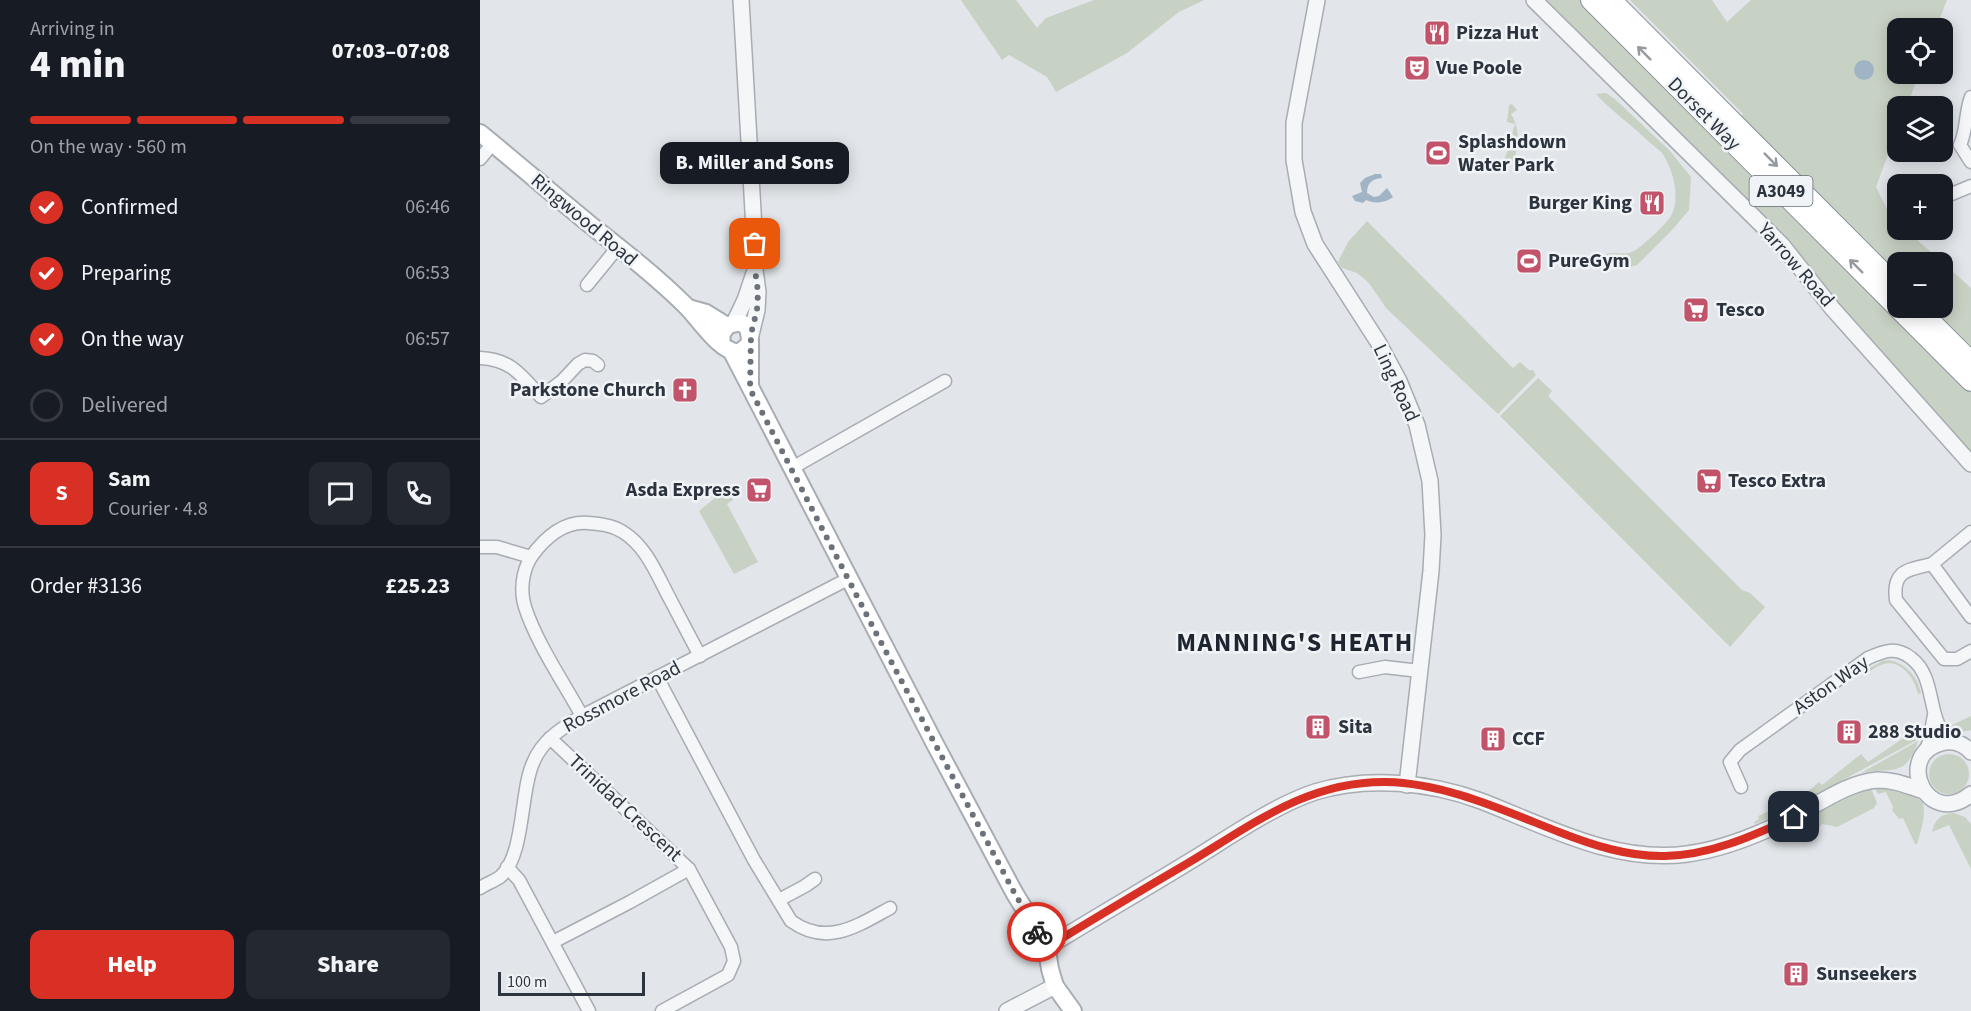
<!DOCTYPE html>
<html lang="en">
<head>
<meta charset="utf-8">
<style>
  :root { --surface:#171b24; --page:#242831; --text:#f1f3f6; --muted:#9ea1a6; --line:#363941; --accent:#d93025 }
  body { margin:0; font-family:"Source Sans 3",sans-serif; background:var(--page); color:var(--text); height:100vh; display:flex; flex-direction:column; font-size:22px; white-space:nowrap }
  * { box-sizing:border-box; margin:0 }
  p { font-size:20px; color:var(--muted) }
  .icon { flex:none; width:33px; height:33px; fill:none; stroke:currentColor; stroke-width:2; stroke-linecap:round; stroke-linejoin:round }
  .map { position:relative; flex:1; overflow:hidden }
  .drawer { display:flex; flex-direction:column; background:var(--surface); width:480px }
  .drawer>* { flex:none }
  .tools { position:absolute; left:1407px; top:18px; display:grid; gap:12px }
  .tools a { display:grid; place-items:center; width:66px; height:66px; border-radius:12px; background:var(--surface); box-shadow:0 3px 15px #0003; font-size:30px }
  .scale { position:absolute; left:18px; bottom:15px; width:147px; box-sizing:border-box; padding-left:6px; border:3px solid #2c343f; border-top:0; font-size:16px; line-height:21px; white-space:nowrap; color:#2c343f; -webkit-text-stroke:4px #f1f4f6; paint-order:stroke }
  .pin { position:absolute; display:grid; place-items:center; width:51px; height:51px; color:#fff; margin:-26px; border-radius:12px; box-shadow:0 3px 9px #0006 }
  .courier { position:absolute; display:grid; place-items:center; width:60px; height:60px; margin:-30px; border:4px solid #d93025; border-radius:50%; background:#fff; color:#222; box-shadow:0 2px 8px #0007 }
  .bubble { position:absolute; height:42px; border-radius:12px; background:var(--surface); box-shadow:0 3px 15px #0003; font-size:20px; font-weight:800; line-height:42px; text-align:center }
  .headline em { font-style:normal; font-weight:800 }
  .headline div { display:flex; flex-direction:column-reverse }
  .headline { display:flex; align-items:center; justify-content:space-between; height:102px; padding:0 30px }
  h1 { font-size:39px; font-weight:800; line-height:45px }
  .bar { display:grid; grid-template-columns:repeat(4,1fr); gap:9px 6px; align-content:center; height:72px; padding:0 30px }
  .bar i { height:8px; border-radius:4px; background:var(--line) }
  .bar .on { background:var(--accent) }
  .bar p { grid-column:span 4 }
  .line { display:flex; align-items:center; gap:15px; padding:0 30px; border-top:2px solid var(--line) }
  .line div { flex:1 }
  .round { display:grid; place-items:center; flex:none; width:63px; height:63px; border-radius:12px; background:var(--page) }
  ol { padding:0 30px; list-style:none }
  li { display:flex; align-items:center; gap:18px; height:66px }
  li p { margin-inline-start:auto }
  li .icon { padding:6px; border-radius:50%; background:var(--accent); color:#fff; stroke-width:4 }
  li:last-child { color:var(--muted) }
  li i { width:33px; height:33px; border:3px solid var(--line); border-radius:50% }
  .cta { display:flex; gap:12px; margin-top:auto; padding:12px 30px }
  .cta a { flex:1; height:69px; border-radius:12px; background:var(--accent); color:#fff; font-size:24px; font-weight:800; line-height:69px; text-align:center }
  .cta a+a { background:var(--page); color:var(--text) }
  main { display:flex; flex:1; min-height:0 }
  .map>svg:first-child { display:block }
</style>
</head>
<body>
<main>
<section class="drawer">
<div class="headline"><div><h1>4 min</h1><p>Arriving in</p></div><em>07:03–07:08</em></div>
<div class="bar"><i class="on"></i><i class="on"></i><i class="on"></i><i></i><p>On the way · 560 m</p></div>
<ol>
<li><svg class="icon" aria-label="check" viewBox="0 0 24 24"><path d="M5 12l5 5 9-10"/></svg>Confirmed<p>06:46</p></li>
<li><svg class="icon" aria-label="check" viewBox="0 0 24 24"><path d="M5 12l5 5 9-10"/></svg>Preparing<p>06:53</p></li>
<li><svg class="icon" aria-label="check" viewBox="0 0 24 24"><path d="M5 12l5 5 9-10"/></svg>On the way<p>06:57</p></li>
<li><i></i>Delivered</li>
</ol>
<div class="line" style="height:108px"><b class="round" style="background:var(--accent);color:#fff">S</b><div><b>Sam</b><p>Courier · 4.8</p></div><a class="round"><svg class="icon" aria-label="chat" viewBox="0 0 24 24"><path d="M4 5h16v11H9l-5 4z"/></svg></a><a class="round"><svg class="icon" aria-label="phone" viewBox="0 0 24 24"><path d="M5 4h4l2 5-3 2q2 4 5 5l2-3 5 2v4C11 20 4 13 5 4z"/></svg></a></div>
<div class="line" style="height:78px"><div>Order #3136</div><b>£25.23</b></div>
<div class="cta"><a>Help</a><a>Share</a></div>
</section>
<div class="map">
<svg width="1491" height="1011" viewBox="0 0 1491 1011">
  <rect width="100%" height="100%" fill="#e2e5e9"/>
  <g fill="#c8d2c4">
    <polygon points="481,0 536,0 557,28 566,18 614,0 724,0 699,12 647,53 576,92 567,77 529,55 522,60"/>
    <polygon points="1061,0 1101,0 1491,392 1491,455 1409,364 1291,225 1249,182"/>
    <polygon points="1150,0 1232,0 1247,22 1271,0 1467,0 1456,28 1418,28 1418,74 1439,74 1427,106 1418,106 1417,130 1396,187 1410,215 1417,222 1418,230 1426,230 1491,288 1491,351 1448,308 1462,308 1462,262 1418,262 1417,278 1259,119 1263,114"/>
    <path d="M 1126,93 L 1136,100 L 1190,151 L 1211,177 L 1209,210 L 1193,229 L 1157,265 L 1138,270 L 1124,261 L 1123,256 C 1132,249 1144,257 1154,251 C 1163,246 1186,224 1191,216 C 1201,197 1193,169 1182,153 C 1178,149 1173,145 1168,141 C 1152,125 1131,111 1116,94 Z"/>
    <path d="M 1032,104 L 1037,110 L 1031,114 C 1040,129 1039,143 1034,160 L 1020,166 L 1016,164 L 1017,160 L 1024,162 L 1035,124 L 1027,122 L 1029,105 Z"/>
    <polygon points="887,221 1033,368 1040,362 1049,370 1053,370 1056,375 1018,414 906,308 889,283 877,273 862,268 858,262 868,242"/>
    <polygon points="1058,378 1072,391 1068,396 1262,590 1270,593 1285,607 1250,647 1020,416"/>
    <polygon points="246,489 253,500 247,504 278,562 254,574 219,511"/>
    <path d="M 1409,660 C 1427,664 1437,676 1441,693 L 1438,694 C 1435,679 1420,657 1401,665 C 1396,667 1390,671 1384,675 L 1383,672 L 1402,661 Z"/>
    <path d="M 1491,716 L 1491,730 C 1482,733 1477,731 1470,726 Z"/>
    <polygon points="1437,729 1442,729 1439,739 1305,811 1275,824 1274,822 1279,819 1278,816 1324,795 1339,782 1342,785 1381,754 1388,762"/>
    <path d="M 1438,741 C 1426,778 1413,767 1381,773 Z"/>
    <circle cx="1469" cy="774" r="20"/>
    <polygon points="1391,788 1397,803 1394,808 1357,827 1342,824 1328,841 1325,842 1327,840 1324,832 1327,830 1329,833 1339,828 1333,818 1324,823 1325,826 1323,827 1321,822 1367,798"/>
    <path d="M 1395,788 C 1412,787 1430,791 1443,803 C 1446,817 1441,830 1437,844 L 1435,844 L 1423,818 L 1419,819 L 1412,810 L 1413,807 L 1406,792 L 1398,794 Z"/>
    <path d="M 1474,813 L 1485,817 L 1491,824 L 1491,869 L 1469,825 L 1452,832 C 1455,820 1460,814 1474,813 Z"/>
  </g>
  <g fill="#a1b4c5">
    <circle cx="1384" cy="70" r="10"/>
    <path d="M 895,174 L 901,174 L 902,178 C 892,179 887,183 887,193 L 894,197 L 899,196 L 907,188 L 913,197 C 906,203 894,204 886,200 L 883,203 L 875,201 L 872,196 L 882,192 L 880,183 L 885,178 Z"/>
  </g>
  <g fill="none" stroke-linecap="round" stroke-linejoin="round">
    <defs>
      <g id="minor">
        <path d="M 1491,97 C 1485,113 1487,130 1480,145 L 1491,162"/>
        <polyline points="0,159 13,143"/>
        <polyline points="1462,198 1491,186"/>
        <polyline points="107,285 138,247"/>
        <path d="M 0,358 C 31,359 42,376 61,397 L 82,381 L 98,364 L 105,360 L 113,361 L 118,365"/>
        <polyline points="312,468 465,381"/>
        <polyline points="1491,532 1452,564 1491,617"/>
        <path d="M 0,547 L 17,547 L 51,557 C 64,539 83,521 108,523 C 120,524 132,525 143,532 C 167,547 177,575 190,599 C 200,618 210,637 220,656"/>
        <path d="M 51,557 C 42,572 40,591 45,607 C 56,642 84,683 102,716"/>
        <path d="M 1452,564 C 1428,570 1412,570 1416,600 L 1464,659 L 1477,659 L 1491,651"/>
        <polyline points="879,672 905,667 939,671"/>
        <path d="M 177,677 L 274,860 L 311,921 C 347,947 377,926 410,908"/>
        <polyline points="70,738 209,869 251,947 254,961 248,975 182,1011"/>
        <polyline points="1443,756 1449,742 1454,715"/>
        <path d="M 1261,787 L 1250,762 L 1260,750 L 1388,658 C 1404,651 1416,646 1431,658 C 1459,679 1444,723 1473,742"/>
        <polyline points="27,867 39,880 109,1011"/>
        <path d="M 0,888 C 6,884 14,881 20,877 C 45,856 40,791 53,763 C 62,740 82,728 102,716 L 368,579"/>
        <polyline points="299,900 325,886 335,879"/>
        <polyline points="73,942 150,902 209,869"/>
      </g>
      <g id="tertiary">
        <polyline points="261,0 274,229 275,270 278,292 277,310 271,335"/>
        <polyline points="837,0 814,123 814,160 823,212 835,244 898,342 919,381 937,425 950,481 953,535 951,571 927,785"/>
        <polyline points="1054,0 1302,245 1352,308 1491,464"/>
        <polyline points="254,323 265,300 274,273"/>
        <path d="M 1491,752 C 1483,743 1472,740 1461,743 C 1414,755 1447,830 1491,794"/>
        <path d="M 566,944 L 579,940 C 623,913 668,887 712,860 C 748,838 795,805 835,792 C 887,776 950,782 1001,801 C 1066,826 1135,864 1207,854 C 1245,849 1283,833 1317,815 C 1342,802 1369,782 1398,780 C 1415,780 1428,786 1444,791"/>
        <polyline points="527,1011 575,986"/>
      </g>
      <g id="secondary">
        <path d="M 0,133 C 38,164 75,196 113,227 C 145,252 178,278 207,307 C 219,319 242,355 260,352 L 270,344"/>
        <polyline points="208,308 226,313 247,326"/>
        <path d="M 241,343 L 242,333 L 247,326 C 273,315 270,338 270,355 C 270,365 270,375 270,385"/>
        <polyline points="252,352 456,746 535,894 566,944 570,969 575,986 593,1011"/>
      </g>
      <g id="trunk">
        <polyline points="1111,0 1491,381"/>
        <polyline points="1131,0 1418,288"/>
        <polyline points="1437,308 1491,362"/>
      </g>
    </defs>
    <use href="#minor" stroke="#a8acb3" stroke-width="15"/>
    <use href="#tertiary" stroke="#a8acb3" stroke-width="18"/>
    <use href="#secondary" stroke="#a8acb3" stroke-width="20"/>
    <use href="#trunk" stroke="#8b939e" stroke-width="22"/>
    <use href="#minor" stroke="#f4f6f7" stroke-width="12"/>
    <use href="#tertiary" stroke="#f4f6f7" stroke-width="15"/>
    <use href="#secondary" stroke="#fff" stroke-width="16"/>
    <use href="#trunk" stroke="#fff" stroke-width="20"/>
  </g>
  <defs><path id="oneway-shaft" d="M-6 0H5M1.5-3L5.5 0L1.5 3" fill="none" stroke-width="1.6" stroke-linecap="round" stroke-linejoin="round" transform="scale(1.5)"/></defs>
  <g stroke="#969a9f">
    <use href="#oneway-shaft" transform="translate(1164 53) rotate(-135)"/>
    <use href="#oneway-shaft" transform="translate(1291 160) rotate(45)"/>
    <use href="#oneway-shaft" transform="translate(1376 266) rotate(-135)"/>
  </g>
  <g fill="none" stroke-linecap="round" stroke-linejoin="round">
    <polyline stroke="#6c727a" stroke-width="6" stroke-dasharray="0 10.8" points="275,244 275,270 278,292 277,310 271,334 270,389 396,633 535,894 557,932"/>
    <path stroke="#d93025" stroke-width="8" d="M 557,932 L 566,944 L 579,940 C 622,914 665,888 708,863 C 772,825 827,781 906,782 C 965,783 1025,811 1079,832 C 1112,845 1149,857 1185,856 C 1231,855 1272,836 1314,817"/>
  </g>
  <defs>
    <symbol id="restaurant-square" viewBox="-11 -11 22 22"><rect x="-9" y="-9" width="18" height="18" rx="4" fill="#c1546a" stroke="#f1f4f6"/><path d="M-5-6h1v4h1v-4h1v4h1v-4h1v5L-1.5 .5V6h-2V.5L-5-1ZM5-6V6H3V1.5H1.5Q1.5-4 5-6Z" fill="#fff"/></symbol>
    <symbol id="theatre-square" viewBox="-11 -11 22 22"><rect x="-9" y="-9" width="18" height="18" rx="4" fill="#c1546a" stroke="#f1f4f6"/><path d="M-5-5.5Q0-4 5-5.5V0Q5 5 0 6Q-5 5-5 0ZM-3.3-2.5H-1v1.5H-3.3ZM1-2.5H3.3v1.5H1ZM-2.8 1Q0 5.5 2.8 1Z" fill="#fff"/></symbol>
    <symbol id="stadium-square" viewBox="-11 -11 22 22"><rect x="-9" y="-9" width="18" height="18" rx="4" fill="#c1546a" stroke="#f1f4f6"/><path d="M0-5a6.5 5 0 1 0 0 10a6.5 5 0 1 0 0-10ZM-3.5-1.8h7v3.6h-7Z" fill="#fff"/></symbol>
    <symbol id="supermarket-square" viewBox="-11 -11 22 22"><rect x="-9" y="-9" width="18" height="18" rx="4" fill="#c1546a" stroke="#f1f4f6"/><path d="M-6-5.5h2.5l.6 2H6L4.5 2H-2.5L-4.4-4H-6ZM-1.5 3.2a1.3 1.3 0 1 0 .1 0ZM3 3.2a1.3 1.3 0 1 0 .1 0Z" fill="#fff"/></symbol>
    <symbol id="church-square" viewBox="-11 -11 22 22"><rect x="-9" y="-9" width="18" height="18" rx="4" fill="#c1546a" stroke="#f1f4f6"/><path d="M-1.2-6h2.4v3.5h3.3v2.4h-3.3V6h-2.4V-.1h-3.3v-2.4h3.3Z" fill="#fff"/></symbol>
    <symbol id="building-square" viewBox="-11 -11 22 22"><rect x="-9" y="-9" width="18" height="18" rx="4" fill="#c1546a" stroke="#f1f4f6"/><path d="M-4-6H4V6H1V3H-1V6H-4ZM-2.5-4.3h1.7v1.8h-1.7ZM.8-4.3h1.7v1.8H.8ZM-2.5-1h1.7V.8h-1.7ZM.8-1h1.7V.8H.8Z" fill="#fff"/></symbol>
  </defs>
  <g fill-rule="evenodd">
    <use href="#restaurant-square" x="942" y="18" width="30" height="30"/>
    <use href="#theatre-square" x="922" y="53" width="30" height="30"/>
    <use href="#stadium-square" x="943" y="138" width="30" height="30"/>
    <use href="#restaurant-square" x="1157" y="188" width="30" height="30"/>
    <use href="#stadium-square" x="1034" y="246" width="30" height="30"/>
    <use href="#supermarket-square" x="1201" y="295" width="30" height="30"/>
    <use href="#church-square" x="190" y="375" width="30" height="30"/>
    <use href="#supermarket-square" x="1214" y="466" width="30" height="30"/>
    <use href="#supermarket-square" x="264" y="475" width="30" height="30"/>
    <use href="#building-square" x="823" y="712" width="30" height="30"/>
    <use href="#building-square" x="1354" y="717" width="30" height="30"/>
    <use href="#building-square" x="998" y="724" width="30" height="30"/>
    <use href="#building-square" x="1301" y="959" width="30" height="30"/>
  </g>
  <g text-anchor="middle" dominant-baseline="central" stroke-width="5" stroke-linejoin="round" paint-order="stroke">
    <rect fill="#f1f4f6" stroke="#676e76" stroke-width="1.5" x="1269.5" y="176" width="63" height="30" rx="4.5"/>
    <g font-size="18" font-weight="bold" fill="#2c343f">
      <text x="1301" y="191">A3049</text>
    </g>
    <g font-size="20" font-weight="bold" fill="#2c343f" stroke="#f1f4f6" text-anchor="start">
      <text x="976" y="33">Pizza Hut</text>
      <text x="956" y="68">Vue Poole</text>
      <text x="978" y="142">Splashdown<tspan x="978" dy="23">Water Park</tspan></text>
      <text x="1152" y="203" text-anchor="end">Burger King</text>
      <text x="1068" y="261">PureGym</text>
      <text x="1236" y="310">Tesco</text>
      <text x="186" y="390" text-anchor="end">Parkstone Church</text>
      <text x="1248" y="481">Tesco Extra</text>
      <text x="260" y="490" text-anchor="end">Asda Express</text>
      <text x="858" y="727">Sita</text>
      <text x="1388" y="732">288 Studio</text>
      <text x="1032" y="739">CCF</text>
      <text x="1336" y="974">Sunseekers</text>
    </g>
    <g font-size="20" fill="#2c343f" stroke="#f1f4f6">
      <text transform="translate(1224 114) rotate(45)">Dorset Way</text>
      <text transform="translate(104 220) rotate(40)">Ringwood Road</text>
      <text transform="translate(1316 265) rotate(49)">Yarrow Road</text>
      <text transform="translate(916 383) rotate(65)">Ling Road</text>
      <text transform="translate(1351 685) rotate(-35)">Aston Way</text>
      <text transform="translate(142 697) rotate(-28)">Rossmore Road</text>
      <text transform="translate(145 808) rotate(43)">Trinidad Crescent</text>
    </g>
    <g font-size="26" font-weight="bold" letter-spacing="1.5" fill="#1e2530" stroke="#f1f4f6">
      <text x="815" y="642">MANNING'S HEATH</text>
    </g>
  </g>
</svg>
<div class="tools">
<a><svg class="icon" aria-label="locate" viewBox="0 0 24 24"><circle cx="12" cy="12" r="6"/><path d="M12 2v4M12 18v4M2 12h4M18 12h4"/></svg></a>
<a><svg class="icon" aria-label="layers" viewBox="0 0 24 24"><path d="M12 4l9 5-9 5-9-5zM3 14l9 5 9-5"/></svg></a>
<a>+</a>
<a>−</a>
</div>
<div class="scale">100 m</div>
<div class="pin" style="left:275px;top:244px;background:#ea580c"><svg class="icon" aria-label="bag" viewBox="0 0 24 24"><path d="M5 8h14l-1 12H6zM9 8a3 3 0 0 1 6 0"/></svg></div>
<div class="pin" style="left:1314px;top:817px;background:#1f2937"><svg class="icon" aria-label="home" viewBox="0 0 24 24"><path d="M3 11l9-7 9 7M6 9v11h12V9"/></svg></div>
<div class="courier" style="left:557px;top:932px"><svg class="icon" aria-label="bike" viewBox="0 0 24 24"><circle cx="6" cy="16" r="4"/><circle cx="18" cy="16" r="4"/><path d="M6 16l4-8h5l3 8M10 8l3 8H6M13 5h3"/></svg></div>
<div class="bubble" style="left:180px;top:142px;width:189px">B. Miller and Sons</div>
</div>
</main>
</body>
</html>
